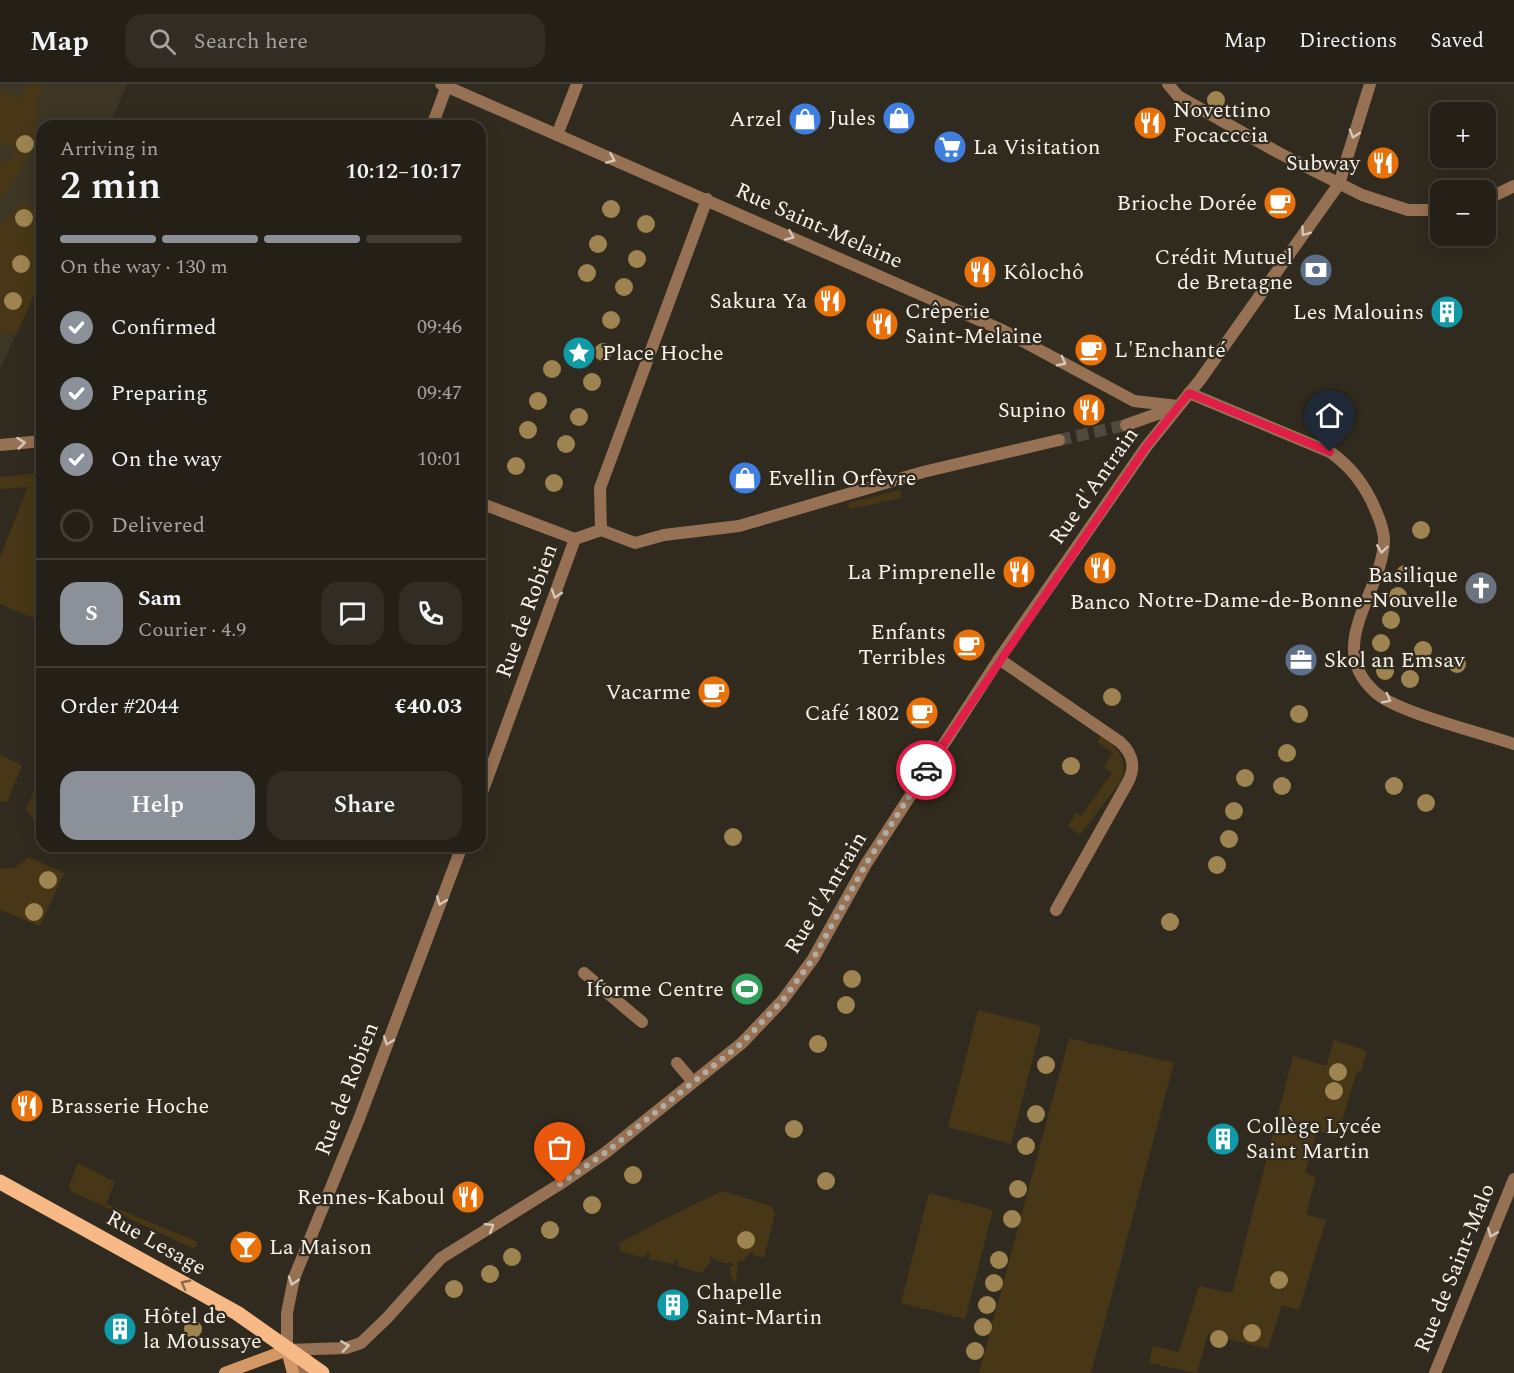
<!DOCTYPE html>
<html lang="en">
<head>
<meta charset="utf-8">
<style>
  :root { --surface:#252017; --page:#312d24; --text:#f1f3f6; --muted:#a3a3a1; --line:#423e36; --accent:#8c9099 }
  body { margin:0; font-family:Spectral,serif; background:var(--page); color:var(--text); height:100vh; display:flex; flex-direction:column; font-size:22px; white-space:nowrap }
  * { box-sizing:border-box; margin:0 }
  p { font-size:20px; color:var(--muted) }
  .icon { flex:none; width:33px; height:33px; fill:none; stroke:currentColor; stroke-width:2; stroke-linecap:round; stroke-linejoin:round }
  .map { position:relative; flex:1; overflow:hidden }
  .drawer { position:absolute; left:36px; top:36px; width:450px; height:732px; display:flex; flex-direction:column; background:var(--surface); border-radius:18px; box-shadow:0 3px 15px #0003,0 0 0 2px var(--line) }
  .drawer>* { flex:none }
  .fabs { position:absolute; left:1430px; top:18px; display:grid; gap:12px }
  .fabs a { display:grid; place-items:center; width:66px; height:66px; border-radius:12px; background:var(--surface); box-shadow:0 3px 15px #0003,0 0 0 2px var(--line); font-size:30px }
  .pin { position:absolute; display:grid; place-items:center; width:51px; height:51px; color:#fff; margin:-62px -26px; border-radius:50% 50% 50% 0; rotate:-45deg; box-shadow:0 0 6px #0007 }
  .pin .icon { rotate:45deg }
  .courier { position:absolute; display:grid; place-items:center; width:60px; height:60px; margin:-30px; border:4px solid #e11d48; border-radius:50%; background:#fff; color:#222; box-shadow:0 2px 8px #0007 }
  .overview em { font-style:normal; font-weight:600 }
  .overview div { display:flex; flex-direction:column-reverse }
  .overview { display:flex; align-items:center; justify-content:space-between; height:102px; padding:0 24px }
  h1 { font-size:39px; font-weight:600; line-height:45px }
  .bar { display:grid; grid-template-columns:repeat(4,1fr); gap:9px 6px; align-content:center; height:72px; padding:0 24px }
  .bar i { height:8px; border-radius:4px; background:var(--line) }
  .bar .active { background:var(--accent) }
  .bar p { grid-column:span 4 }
  .line { display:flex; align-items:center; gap:15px; padding:0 24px; border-top:2px solid var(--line) }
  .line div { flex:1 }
  .round { display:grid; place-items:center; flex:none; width:63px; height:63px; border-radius:18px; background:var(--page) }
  ol { padding:0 24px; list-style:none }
  li { display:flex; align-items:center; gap:18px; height:66px }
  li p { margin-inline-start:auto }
  li .icon { padding:6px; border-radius:50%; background:var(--accent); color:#fff; stroke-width:4 }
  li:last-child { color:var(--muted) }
  li i { width:33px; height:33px; border:3px solid var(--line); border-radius:50% }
  .cta { display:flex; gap:12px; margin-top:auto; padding:12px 24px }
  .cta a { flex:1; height:69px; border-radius:18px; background:var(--accent); color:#fff; font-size:24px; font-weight:600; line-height:69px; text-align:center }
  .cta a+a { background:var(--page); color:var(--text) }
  header { display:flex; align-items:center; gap:36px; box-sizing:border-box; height:84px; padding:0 30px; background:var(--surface); border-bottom:2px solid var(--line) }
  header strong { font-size:28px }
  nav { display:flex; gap:33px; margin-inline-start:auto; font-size:21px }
  .search { width:420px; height:54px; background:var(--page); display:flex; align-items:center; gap:15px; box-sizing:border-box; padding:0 21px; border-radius:18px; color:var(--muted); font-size:22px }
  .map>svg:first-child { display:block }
</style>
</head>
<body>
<header>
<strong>Map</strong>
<div class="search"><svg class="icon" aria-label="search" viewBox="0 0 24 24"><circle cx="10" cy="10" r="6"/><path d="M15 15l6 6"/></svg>Search here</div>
<nav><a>Map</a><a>Directions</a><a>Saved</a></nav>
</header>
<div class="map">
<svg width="1514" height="1289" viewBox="0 0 1514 1289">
  <rect width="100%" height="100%" fill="#312b1f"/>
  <polygon fill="#3d3625" points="0,0 127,0 109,42 42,42 42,193 0,285"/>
  <g fill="#473716">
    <path d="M 28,0 L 43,0 C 36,19 39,32 35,50 C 30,74 16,97 0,116 L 0,79 L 11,77 L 14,68 L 12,61 L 0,61 L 0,5 L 20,15 Z"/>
    <polygon points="25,119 30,122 35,128 33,137 42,141 42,193 17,249 0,251 0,142 20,120"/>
    <polygon points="42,389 42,538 0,520 0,473 28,403 0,405 0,393"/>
    <polygon points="900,406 901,414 850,425 848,419"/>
    <path d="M 1100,652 C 1118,664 1129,675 1121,697 L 1080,751 L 1068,742 L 1076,729 L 1081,732 L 1112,689 L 1104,683 L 1113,669 L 1097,658 Z"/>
    <polygon points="0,671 22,681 7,718 0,718"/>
    <polygon points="42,688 42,756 38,754 33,735 26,725"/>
    <polygon points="29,773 64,789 40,842 0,826 0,785 16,783"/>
    <polygon points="978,926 1041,942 1011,1060 948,1043"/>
    <polygon points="1069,954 1174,979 1091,1289 979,1289"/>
    <polygon points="1334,956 1367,967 1361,988 1357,987 1337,1053 1317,1047 1305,1089 1316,1093 1306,1130 1326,1136 1299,1226 1282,1221 1268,1265 1208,1250 1197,1289 1149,1279 1153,1262 1179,1268 1199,1202 1232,1209 1293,972 1326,982"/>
    <polygon points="78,1079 115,1098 106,1120 198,1158 194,1165 71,1107 69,1102"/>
    <polygon points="722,1107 771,1122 775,1129 764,1174 754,1171 752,1167 742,1178 738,1176 736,1198 733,1197 729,1184 733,1181 730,1177 726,1180 710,1173 711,1178 701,1189 677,1182 678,1177 674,1176 673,1180 649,1175 650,1170 646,1169 644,1174 620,1167 621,1162 617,1161 658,1138"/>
    <polygon points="929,1109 993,1126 965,1235 901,1219"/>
  </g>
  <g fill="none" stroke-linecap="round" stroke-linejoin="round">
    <polyline stroke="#4f493e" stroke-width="12" stroke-dasharray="12 6" stroke-linecap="butt" points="1059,356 1126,341"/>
    <g stroke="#967153" stroke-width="12">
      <polyline points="584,889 642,938"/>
      <polyline points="677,979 693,998"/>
      <polyline points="289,1270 302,1289"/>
    </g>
    <g stroke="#967153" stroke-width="12">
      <polyline points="441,0 1002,246 1134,317 1178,322"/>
      <polyline points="1168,0 1178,12 1279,69 1362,111 1408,126 1440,126"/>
      <polyline points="432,42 446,4"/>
      <polyline points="557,51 577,0"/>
      <polyline points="1485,116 1514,102"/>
      <path d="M 1189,309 L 1330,368 C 1349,381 1361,396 1371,416 C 1377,429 1383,442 1384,455 C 1384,508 1322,562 1376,609 C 1399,629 1482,649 1514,660"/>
      <polyline points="1126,341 1174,324"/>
      <polyline points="0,361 42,357"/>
      <polyline points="480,419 575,455 601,446 600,404 707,115"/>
      <polyline points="601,446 635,459 664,451 739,442 923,388 1059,356"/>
      <path d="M 999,575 L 1120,658 C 1133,670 1136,682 1128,698 L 1056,826"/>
      <polyline points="480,714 575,455"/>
      <polyline points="462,762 359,1035 294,1194 287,1229 287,1266 346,1264 361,1259 387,1234 441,1174 560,1100 605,1069 742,959 782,917 813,875 866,780 999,575 1146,363 1200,296 1339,100 1370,0"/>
      <polyline points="1435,1289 1514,1095"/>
    </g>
    <polyline stroke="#d39866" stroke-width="12" points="225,1289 287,1266 293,1289"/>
    <polyline stroke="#f7ba87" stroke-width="15" points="0,1098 237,1229 322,1289"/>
  </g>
  <g fill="#9d8450">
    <circle cx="1216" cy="16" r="9"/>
    <circle cx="25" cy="60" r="9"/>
    <circle cx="611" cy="125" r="9"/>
    <circle cx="24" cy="134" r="9"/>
    <circle cx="646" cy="140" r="9"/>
    <circle cx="598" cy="160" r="9"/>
    <circle cx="637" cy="175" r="9"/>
    <circle cx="21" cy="180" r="9"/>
    <circle cx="587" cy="189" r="9"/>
    <circle cx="624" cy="203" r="9"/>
    <circle cx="13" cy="217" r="9"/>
    <circle cx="611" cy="236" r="9"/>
    <circle cx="603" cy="268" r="9"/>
    <circle cx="552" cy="285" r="9"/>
    <circle cx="592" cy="298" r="9"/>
    <circle cx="538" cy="317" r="9"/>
    <circle cx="579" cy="333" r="9"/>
    <circle cx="528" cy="346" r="9"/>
    <circle cx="566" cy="360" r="9"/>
    <circle cx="516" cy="382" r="9"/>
    <circle cx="554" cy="399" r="9"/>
    <circle cx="1421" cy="446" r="9"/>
    <circle cx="1405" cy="490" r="9"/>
    <circle cx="1398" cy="512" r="9"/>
    <circle cx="1391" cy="536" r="9"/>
    <circle cx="1381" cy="559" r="9"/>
    <circle cx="1423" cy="566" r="9"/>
    <circle cx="1457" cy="580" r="9"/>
    <circle cx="1385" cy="587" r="9"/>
    <circle cx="1410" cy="595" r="9"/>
    <circle cx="1112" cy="613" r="9"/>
    <circle cx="1299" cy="630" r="9"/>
    <circle cx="1287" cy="669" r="9"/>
    <circle cx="1071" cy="682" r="9"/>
    <circle cx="1245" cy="694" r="9"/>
    <circle cx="1282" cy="702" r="9"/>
    <circle cx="1394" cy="702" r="9"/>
    <circle cx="1426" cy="719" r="9"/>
    <circle cx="1234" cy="727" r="9"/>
    <circle cx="733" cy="753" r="9"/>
    <circle cx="1229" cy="755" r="9"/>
    <circle cx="1217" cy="781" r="9"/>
    <circle cx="48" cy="796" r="9"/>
    <circle cx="34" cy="828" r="9"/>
    <circle cx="1170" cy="838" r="9"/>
    <circle cx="852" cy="895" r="9"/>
    <circle cx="846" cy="921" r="9"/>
    <circle cx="818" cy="960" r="9"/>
    <circle cx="1046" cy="981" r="9"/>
    <circle cx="1338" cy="988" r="9"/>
    <circle cx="1334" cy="1007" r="9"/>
    <circle cx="1036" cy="1030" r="9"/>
    <circle cx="794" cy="1045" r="9"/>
    <circle cx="1026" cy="1062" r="9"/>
    <circle cx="633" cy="1091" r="9"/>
    <circle cx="826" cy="1097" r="9"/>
    <circle cx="1018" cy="1105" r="9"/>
    <circle cx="592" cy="1121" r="9"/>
    <circle cx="1012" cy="1135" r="9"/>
    <circle cx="550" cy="1146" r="9"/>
    <circle cx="746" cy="1156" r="9"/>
    <circle cx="512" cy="1173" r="9"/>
    <circle cx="999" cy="1176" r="9"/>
    <circle cx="490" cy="1190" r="9"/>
    <circle cx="1279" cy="1196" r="9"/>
    <circle cx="994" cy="1199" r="9"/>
    <circle cx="454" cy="1205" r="9"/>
    <circle cx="987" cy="1221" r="9"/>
    <circle cx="983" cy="1243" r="9"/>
    <circle cx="193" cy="1245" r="9"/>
    <circle cx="1252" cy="1249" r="9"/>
    <circle cx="1219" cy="1255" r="9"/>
    <circle cx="975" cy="1267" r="9"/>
  </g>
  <defs><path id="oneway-chevron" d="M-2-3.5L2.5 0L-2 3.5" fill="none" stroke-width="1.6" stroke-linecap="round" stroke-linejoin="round" transform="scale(1.5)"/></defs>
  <g stroke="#d5c6b6">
    <use href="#oneway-chevron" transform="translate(1354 50) rotate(107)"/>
    <use href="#oneway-chevron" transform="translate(611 75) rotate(23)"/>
    <use href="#oneway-chevron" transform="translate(1305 148) rotate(126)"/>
    <use href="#oneway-chevron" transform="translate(790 152) rotate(24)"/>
    <use href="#oneway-chevron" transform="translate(1062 278) rotate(28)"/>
    <use href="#oneway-chevron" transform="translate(21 359) rotate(-6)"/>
    <use href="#oneway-chevron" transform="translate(1382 465) rotate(98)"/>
    <use href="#oneway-chevron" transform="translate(556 510) rotate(109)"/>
    <use href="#oneway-chevron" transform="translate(1387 615) rotate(27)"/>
    <use href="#oneway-chevron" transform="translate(441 817) rotate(111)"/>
    <use href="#oneway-chevron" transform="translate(388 957) rotate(111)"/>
    <use href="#oneway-chevron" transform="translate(490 1143) rotate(-32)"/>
    <use href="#oneway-chevron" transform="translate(1492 1149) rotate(112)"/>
    <use href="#oneway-chevron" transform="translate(293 1197) rotate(108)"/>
    <use href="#oneway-chevron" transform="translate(345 1262) rotate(-9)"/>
  </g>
  <use stroke="#8a6b4e" href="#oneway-chevron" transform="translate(185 1200) rotate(-152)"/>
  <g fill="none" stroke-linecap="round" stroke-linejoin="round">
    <polyline stroke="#b2ada4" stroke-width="6" stroke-dasharray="0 10.8" points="560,1100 605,1069 742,959 782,917 813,875 866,780 926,686"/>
    <polyline stroke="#e11d48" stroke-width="8" points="926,686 1146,363 1189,309 1330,368"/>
  </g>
  <defs>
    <symbol id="shop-disc" viewBox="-11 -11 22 22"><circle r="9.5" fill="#3f7fe0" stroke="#312b1f"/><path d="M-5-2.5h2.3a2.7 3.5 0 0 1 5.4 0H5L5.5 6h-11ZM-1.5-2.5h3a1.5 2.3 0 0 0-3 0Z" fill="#fff"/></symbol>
    <symbol id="restaurant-disc" viewBox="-11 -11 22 22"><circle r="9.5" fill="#e8710a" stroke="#312b1f"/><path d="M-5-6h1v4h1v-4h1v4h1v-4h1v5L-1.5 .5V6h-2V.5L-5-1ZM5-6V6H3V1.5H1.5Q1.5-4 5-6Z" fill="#fff"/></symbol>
    <symbol id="supermarket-disc" viewBox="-11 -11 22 22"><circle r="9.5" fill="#3f7fe0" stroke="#312b1f"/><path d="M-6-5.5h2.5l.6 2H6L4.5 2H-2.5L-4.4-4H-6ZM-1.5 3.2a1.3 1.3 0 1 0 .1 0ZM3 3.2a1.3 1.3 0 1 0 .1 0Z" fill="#fff"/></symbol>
    <symbol id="cafe-disc" viewBox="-11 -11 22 22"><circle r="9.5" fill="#e8710a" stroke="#312b1f"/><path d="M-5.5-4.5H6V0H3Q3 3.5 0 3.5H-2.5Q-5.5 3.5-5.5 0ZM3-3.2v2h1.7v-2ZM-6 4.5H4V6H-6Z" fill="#fff"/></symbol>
    <symbol id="bank-disc" viewBox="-11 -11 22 22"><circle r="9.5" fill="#5c6f8a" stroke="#312b1f"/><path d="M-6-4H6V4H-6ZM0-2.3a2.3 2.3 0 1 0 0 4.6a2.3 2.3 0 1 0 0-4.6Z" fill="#fff"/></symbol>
    <symbol id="building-disc" viewBox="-11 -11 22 22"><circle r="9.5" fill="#0f9aa8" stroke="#312b1f"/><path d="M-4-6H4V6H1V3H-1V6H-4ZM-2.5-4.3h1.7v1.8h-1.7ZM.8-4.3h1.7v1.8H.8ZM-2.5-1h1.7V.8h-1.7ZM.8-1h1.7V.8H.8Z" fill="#fff"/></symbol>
    <symbol id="sight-disc" viewBox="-11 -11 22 22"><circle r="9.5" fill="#0f9aa8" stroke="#312b1f"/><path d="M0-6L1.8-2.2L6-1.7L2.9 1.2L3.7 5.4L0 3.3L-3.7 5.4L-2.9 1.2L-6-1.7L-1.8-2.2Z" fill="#fff"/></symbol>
    <symbol id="church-disc" viewBox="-11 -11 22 22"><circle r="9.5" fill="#6b7280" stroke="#312b1f"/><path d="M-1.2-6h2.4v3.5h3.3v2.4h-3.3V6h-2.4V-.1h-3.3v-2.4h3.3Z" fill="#fff"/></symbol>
    <symbol id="office-disc" viewBox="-11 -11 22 22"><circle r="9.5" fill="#5c6f8a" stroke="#312b1f"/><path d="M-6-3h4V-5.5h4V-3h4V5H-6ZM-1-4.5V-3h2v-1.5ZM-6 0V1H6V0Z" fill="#fff"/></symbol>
    <symbol id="stadium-disc" viewBox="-11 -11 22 22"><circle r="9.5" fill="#2e9e5b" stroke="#312b1f"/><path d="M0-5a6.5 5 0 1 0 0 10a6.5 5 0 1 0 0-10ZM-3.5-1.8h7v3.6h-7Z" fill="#fff"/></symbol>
    <symbol id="bar-disc" viewBox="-11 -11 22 22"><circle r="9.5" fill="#e8710a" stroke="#312b1f"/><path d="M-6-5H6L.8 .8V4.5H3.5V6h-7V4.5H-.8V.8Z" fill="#fff"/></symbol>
  </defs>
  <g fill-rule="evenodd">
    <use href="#shop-disc" x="880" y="15" width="38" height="38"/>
    <use href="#shop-disc" x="786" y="16" width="38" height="38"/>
    <use href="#restaurant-disc" x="1131" y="20" width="38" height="38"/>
    <use href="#supermarket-disc" x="931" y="44" width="38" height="38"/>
    <use href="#restaurant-disc" x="1364" y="60" width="38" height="38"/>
    <use href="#cafe-disc" x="1261" y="100" width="38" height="38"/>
    <use href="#bank-disc" x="1297" y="167" width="38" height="38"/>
    <use href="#restaurant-disc" x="961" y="169" width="38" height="38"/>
    <use href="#restaurant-disc" x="811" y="198" width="38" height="38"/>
    <use href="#building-disc" x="1428" y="209" width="38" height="38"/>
    <use href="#restaurant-disc" x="863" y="221" width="38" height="38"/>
    <use href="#cafe-disc" x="1072" y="247" width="38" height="38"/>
    <use href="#sight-disc" x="560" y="250" width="38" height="38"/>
    <use href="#restaurant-disc" x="1070" y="307" width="38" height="38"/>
    <use href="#shop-disc" x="726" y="375" width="38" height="38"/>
    <use href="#restaurant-disc" x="1081" y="465" width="38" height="38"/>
    <use href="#restaurant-disc" x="1000" y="469" width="38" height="38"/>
    <use href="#church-disc" x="1462" y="485" width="38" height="38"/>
    <use href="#cafe-disc" x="950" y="542" width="38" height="38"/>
    <use href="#office-disc" x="1282" y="557" width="38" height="38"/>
    <use href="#cafe-disc" x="695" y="589" width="38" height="38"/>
    <use href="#cafe-disc" x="903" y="610" width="38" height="38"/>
    <use href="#stadium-disc" x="728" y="886" width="38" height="38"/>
    <use href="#restaurant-disc" x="8" y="1003" width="38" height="38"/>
    <use href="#building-disc" x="1204" y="1036" width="38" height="38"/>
    <use href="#restaurant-disc" x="449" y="1094" width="38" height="38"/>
    <use href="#bar-disc" x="227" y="1144" width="38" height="38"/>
    <use href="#building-disc" x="654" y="1202" width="38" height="38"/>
    <use href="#building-disc" x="101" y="1226" width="38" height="38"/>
  </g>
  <g text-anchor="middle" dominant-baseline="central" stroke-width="4.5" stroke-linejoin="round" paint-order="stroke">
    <g font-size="22" fill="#f7f3eb" stroke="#312b1f" text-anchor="end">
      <text x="1173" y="26" text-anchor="start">Novettino<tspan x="1173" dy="25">Focacccia</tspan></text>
      <text x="876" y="34">Jules</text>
      <text x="782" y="35">Arzel</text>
      <text x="973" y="63" text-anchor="start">La Visitation</text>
      <text x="1360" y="79">Subway</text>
      <text x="1257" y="119">Brioche Dorée</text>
      <text x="1293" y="173">Crédit Mutuel<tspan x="1293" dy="25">de Bretagne</tspan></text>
      <text x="1003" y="188" text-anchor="start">Kôlochô</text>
      <text x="807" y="217">Sakura Ya</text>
      <text x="905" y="227" text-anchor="start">Crêperie<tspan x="905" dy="25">Saint-Melaine</tspan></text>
      <text x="1424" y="228">Les Malouins</text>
      <text x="1114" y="266" text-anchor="start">L'Enchanté</text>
      <text x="602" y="269" text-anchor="start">Place Hoche</text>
      <text x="1066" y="326">Supino</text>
      <text x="768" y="394" text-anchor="start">Evellin Orfèvre</text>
      <text x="996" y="488">La Pimprenelle</text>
      <text x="1458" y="491">Basilique<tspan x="1458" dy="25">Notre-Dame-de-Bonne-Nouvelle</tspan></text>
      <text x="1100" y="518" text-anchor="middle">Banco</text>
      <text x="946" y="548">Enfants<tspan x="946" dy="25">Terribles</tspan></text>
      <text x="1324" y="576" text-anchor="start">Skol an Emsav</text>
      <text x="691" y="608">Vacarme</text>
      <text x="899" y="629">Café 1802</text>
      <text x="724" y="905">Iforme Centre</text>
      <text x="50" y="1022" text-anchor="start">Brasserie Hoche</text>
      <text x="1246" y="1042" text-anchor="start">Collège Lycée<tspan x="1246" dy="25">Saint Martin</tspan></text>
      <text x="445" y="1113">Rennes-Kaboul</text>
      <text x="269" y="1163" text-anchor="start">La Maison</text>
      <text x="696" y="1208" text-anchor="start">Chapelle<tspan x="696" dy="25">Saint-Martin</tspan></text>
      <text x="143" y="1232" text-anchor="start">Hôtel de<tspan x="143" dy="25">la Moussaye</tspan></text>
    </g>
    <g font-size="22" fill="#f7f3eb" stroke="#312b1f">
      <text transform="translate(819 142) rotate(24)">Rue Saint-Melaine</text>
      <text transform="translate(1094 402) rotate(-55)">Rue d'Antrain</text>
      <text transform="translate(527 527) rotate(-70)">Rue de Robien</text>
      <text transform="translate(826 809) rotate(-59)">Rue d'Antrain</text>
      <text transform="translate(347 1005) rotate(-69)">Rue de Robien</text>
      <text transform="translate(156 1159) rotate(29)">Rue Lesage</text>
      <text transform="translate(1455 1184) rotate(-68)">Rue de Saint-Malo</text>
    </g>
  </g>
</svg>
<div class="fabs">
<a>+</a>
<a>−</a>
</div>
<div class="pin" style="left:560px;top:1100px;background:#ea580c"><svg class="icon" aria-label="bag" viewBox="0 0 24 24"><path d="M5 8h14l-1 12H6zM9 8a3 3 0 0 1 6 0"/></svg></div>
<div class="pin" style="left:1330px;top:368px;background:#1f2937"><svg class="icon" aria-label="home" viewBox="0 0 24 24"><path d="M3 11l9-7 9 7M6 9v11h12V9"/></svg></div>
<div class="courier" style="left:926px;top:686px"><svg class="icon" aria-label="car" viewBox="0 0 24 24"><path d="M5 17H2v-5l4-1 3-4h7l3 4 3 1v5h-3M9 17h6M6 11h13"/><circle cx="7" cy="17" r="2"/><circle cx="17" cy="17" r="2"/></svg></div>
<section class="drawer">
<div class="overview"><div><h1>2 min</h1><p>Arriving in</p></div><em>10:12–10:17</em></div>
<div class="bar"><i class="active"></i><i class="active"></i><i class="active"></i><i></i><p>On the way · 130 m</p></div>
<ol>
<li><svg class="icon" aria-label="check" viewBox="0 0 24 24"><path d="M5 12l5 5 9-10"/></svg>Confirmed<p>09:46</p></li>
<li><svg class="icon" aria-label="check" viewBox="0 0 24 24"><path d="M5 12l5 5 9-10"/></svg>Preparing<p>09:47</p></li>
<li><svg class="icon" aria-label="check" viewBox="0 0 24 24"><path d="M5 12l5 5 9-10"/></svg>On the way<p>10:01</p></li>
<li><i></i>Delivered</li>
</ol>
<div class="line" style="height:108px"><b class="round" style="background:var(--accent);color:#fff">S</b><div><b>Sam</b><p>Courier · 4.9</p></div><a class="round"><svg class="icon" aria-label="chat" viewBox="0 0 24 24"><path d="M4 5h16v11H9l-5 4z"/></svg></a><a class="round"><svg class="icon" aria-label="phone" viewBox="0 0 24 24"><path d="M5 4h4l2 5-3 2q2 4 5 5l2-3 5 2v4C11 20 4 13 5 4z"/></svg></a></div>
<div class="line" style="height:78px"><div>Order #2044</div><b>€40.03</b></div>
<div class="cta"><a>Help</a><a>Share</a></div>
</section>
</div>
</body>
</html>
